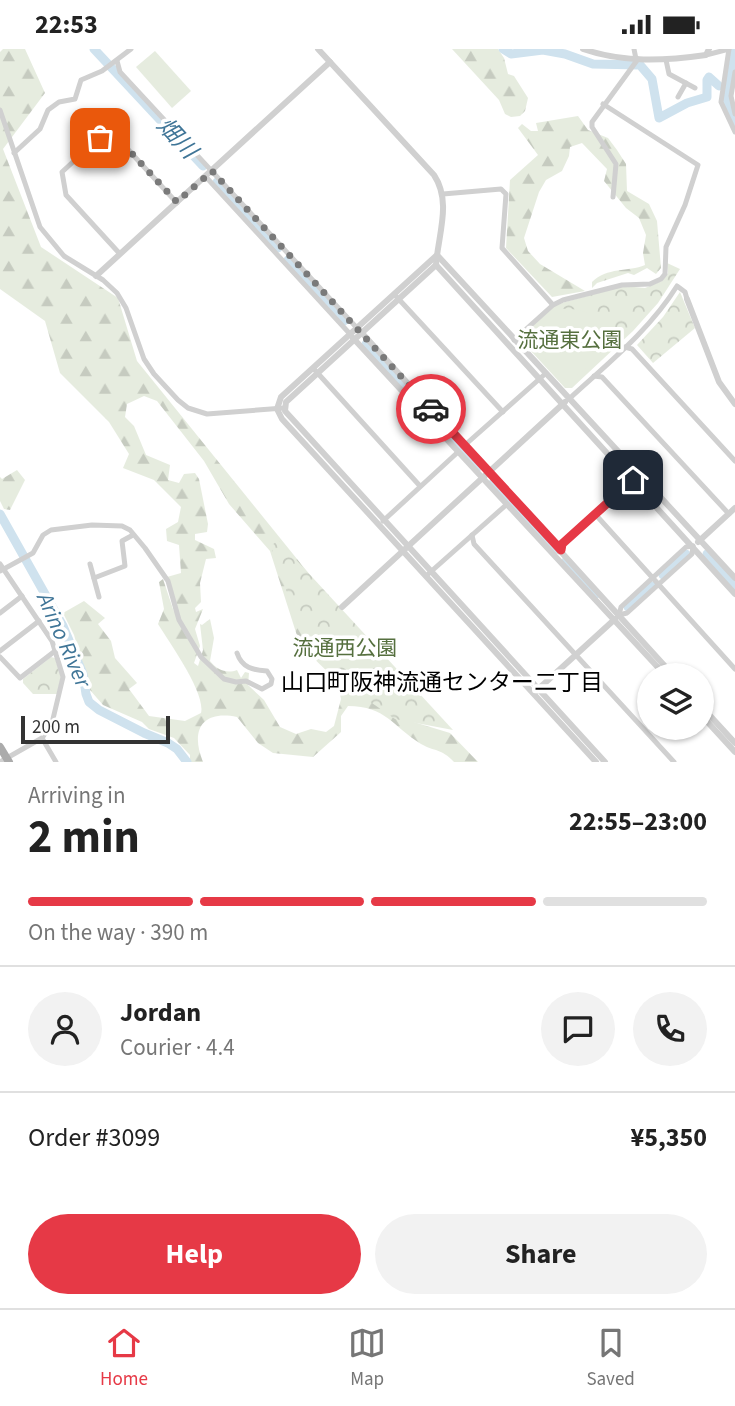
<!DOCTYPE html>
<html lang="en">
<head>
<meta charset="utf-8">
<style>
  :root { --surface:#fff; --page:#f2f2f2; --text:#222; --muted:#767676; --line:#e0e0e0; --accent:#e63946 }
  body { margin:0; font-family:"Source Sans 3","Noto Sans JP",sans-serif; background:var(--page); color:var(--text); height:100vh; display:flex; flex-direction:column; font-size:26px; white-space:nowrap }
  * { box-sizing:border-box; margin:0 }
  p { font-size:23px; color:var(--muted) }
  .icon { flex:none; width:38px; height:38px; fill:none; stroke:currentColor; stroke-width:2; stroke-linecap:round; stroke-linejoin:round }
  .map { position:relative; height:713px; overflow:hidden }
  .side { display:flex; flex-direction:column; background:var(--surface); flex:1 }
  .side>* { flex:none }
  .tools { position:absolute; left:637px; top:614px; display:grid; gap:14px }
  .tools a { display:grid; place-items:center; width:77px; height:77px; border-radius:50%; background:var(--surface); box-shadow:0 2px 5px #0004; font-size:35px }
  .scale { position:absolute; left:21px; bottom:18px; width:149px; box-sizing:border-box; padding-left:7px; border:4px solid #333; border-top:0; font-size:19px; line-height:24px; white-space:nowrap; color:#333; -webkit-text-stroke:5px #fff; paint-order:stroke }
  .pin { position:absolute; display:grid; place-items:center; width:60px; height:60px; color:#fff; margin:-30px; border-radius:14px; box-shadow:0 4px 10px #0006 }
  .courier { position:absolute; display:grid; place-items:center; width:70px; height:70px; margin:-35px; border:5px solid #e63946; border-radius:50%; background:#fff; color:#222; box-shadow:0 2px 9px #0007 }
  .summary em { font-style:normal; font-weight:700 }
  .summary div { display:flex; flex-direction:column-reverse }
  .summary { display:flex; align-items:center; justify-content:space-between; height:119px; padding:0 28px }
  h1 { font-size:46px; font-weight:700; line-height:52px }
  .bar { display:grid; grid-template-columns:repeat(4,1fr); gap:10px 7px; align-content:center; height:84px; padding:0 28px }
  .bar i { height:9px; border-radius:5px; background:var(--line) }
  .bar .selected { background:var(--accent) }
  .bar p { grid-column:span 4 }
  .line { display:flex; align-items:center; gap:18px; padding:0 28px; border-top:2px solid var(--line) }
  .line div { flex:1 }
  .round { display:grid; place-items:center; flex:none; width:74px; height:74px; border-radius:37px; background:var(--page) }
  .primary-button { display:flex; gap:14px; margin-top:auto; padding:14px 28px }
  .primary-button a { flex:1; height:80px; border-radius:42px; background:var(--accent); color:#fff; font-size:28px; font-weight:700; line-height:80px; text-align:center }
  .primary-button a+a { background:var(--page); color:var(--text) }
  .status { display:flex; justify-content:space-between; align-items:center; height:49px; padding:0 35px; background:var(--surface); direction:ltr }
  .status svg { height:19px; fill:currentColor }
  .tab-bar { display:flex; justify-content:space-around; align-items:center; height:98px; border-top:2px solid var(--line); background:var(--surface); font-size:19px; color:var(--muted) }
  .tab-bar a { display:grid; justify-items:center; gap:4px }
  .tab-bar .selected { color:var(--accent) }
  .map>svg:first-child { display:block }
</style>
</head>
<body>
<div class="status"><b>22:53</b><svg viewBox="0 0 49 12"><path d="M0 12V9h3v3zM5 12V6h3v6zM10 12V3h3v9zM15 12V0h3v12zM26 1h20v11H26zM47 4h2v5h-2z"/></svg></div>
<div class="map">
<svg width="735" height="713" viewBox="0 0 735 713">
  <defs>
    <pattern id="forest-firs" width="22" height="20" patternUnits="userSpaceOnUse" patternTransform="scale(1.75)"><rect width="22" height="20" fill="#e6ecdf"/><path d="M5 1l3.5 6h-7zM16 11l3.5 6h-7z" fill="#c6cbc0"/></pattern>
    <pattern id="park-crowns" width="20" height="18" patternUnits="userSpaceOnUse" patternTransform="scale(1.75)"><rect width="20" height="18" fill="#e6ecdf"/><path d="M2 6a3 3 0 1 1 6 0M12 15a3 3 0 1 1 6 0" fill="none" stroke="#c6cbc0"/></pattern>
  </defs>
  <rect width="100%" height="100%" fill="#fff"/>
  <g fill="url(#forest-firs)" fill-rule="evenodd">
    <path d="M 3,0 L 25,0 L 45,44 L 3,100 L 41,198 L 118,249 L 137,312 L 335,557 L 404,670 L 450,684 L 478,713 L 454,713 C 441,699 435,703 421,695 C 392,677 386,657 348,657 L 341,667 L 341,683 L 313,708 L 273,704 L 258,694 L 237,668 C 202,661 190,681 203,713 L 190,713 L 190,706 L 174,689 L 149,680 L 142,673 L 103,656 L 90,641 L 74,586 L 63,564 L 84,552 L 105,569 L 98,575 L 111,592 L 115,609 L 137,634 L 129,640 L 149,667 L 185,672 L 201,664 C 206,644 169,593 158,575 L 164,560 L 159,533 L 163,530 L 174,563 L 167,528 L 181,524 L 179,496 L 167,492 L 166,480 L 178,473 L 181,458 L 154,431 L 123,419 L 129,405 L 109,373 L 60,324 L 45,272 L 0,240 L 0,3 ZM 144,347 L 157,352 L 204,412 L 229,455 L 270,502 L 300,596 L 337,632 L 341,650 L 334,677 L 326,683 L 311,680 L 296,685 L 280,678 L 264,651 L 248,636 L 249,624 L 245,623 L 241,629 L 237,621 C 227,625 217,621 210,612 L 214,589 L 210,570 L 202,576 L 200,575 L 203,601 L 198,617 L 194,614 L 200,597 L 195,580 L 203,560 L 196,563 L 195,559 L 201,553 L 200,534 L 206,510 L 216,509 L 214,500 L 195,491 L 195,485 L 207,483 L 208,475 L 199,430 L 195,424 L 184,425 L 179,434 L 168,431 L 170,416 L 146,406 L 134,377 L 125,368 L 127,355 Z"/>
    <polygon points="452,0 498,0 504,9 508,25 514,27 528,49 525,62 520,67 511,68 505,65 499,51"/>
    <path d="M 578,67 L 588,81 L 608,89 L 617,101 L 626,115 L 627,142 L 649,155 L 657,172 L 661,219 L 656,225 L 647,219 L 634,226 L 628,224 L 597,234 L 592,239 L 592,233 C 607,218 628,223 645,216 L 643,204 L 646,186 L 639,169 L 626,159 L 604,132 L 607,120 L 582,94 L 570,98 L 569,107 L 562,122 L 546,131 L 539,143 L 524,189 L 528,202 L 540,215 L 585,242 L 552,248 L 506,199 L 510,131 L 538,106 L 518,79 L 522,75 L 531,82 L 538,82 L 536,74 Z"/>
    <polygon points="17,421 25,431 10,461 4,460 0,452 0,428 2,430"/>
  </g>
  <g fill="url(#park-crowns)">
    <polygon points="667,214 680,220 658,254 633,282 572,339 565,339 519,289 556,256 565,253 624,237 645,239 662,232 668,224"/>
    <polygon points="680,243 695,279 653,314 637,296 663,268"/>
    <polygon points="278,491 453,681 395,670 343,634 302,587 271,497"/>
    <polygon points="51,608 55,609 61,628 57,645 33,645 23,634 23,630"/>
  </g>
  <g fill="#e6ecdf">
    <polygon points="155,2 191,42 172,59 136,18"/>
    <path d="M 560,260 C 583,258 603,268 613,290 L 595,312 L 570,332 C 557,329 534,298 528,286 L 546,267 Z"/>
  </g>
  <g fill="none" stroke-linecap="round" stroke-linejoin="round">
    <g stroke="#cfe2ee" stroke-width="9">
      <polyline points="94,0 203,117"/>
      <polyline points="503,0 511,5 543,1 565,5 593,15 640,16 652,30 659,69 687,54 707,48 707,31 709,28 719,37"/>
      <polyline points="734,0 727,52 735,74"/>
      <polyline points="217,133 278,199"/>
      <polyline points="288,211 344,272"/>
      <polyline points="366,295 414,349"/>
      <polyline points="425,360 478,418"/>
      <polyline points="493,434 554,501"/>
      <polyline points="0,465 63,577 83,625 86,645 89,653 99,661 144,684 168,694 177,700 187,713"/>
      <polyline points="707,505 735,537"/>
      <polyline points="565,513 595,546"/>
      <polyline points="663,526 686,505"/>
      <polyline points="628,558 652,537"/>
    </g>
    <g stroke="#d0d0d0" stroke-width="5">
      <polyline points="634,0 636,10"/>
      <polyline points="729,0 721,53 735,83"/>
      <polyline points="706,6 729,0"/>
      <polyline points="666,11 669,25 695,39"/>
      <polyline points="117,12 120,23 357,279"/>
      <polyline points="735,23 731,47 735,65"/>
      <polyline points="678,48 686,34"/>
      <polyline points="0,61 40,178 64,207 103,231 117,244 126,259 144,310 154,325 178,351 188,359 207,365 284,359"/>
      <polyline points="14,104 40,80 48,61 59,53 75,50 81,31 102,22 131,0"/>
      <polyline points="206,128 350,285"/>
      <polyline points="443,145 501,140 506,145 502,199 553,256"/>
      <polyline points="613,148 616,115 592,78 592,73 638,10"/>
      <polyline points="120,205 66,146 62,123 100,88 123,95 177,154"/>
      <polyline points="394,245 503,363"/>
      <polyline points="514,291 553,256 563,251 622,236 650,235 661,230 665,225 666,198 685,156 698,116 603,55"/>
      <polyline points="625,298 632,300 735,412"/>
      <polyline points="313,319 420,437"/>
      <polyline points="594,327 602,328 729,465"/>
      <path d="M 569,350 C 607,315 649,282 677,237 L 685,243 L 687,250"/>
      <polyline points="465,396 545,325"/>
      <polyline points="595,465 735,620"/>
      <polyline points="383,472 458,403"/>
      <polyline points="472,486 474,495 674,713"/>
      <polyline points="559,503 562,495 638,426"/>
      <polyline points="0,515 52,592 63,628 52,674 42,689 0,713"/>
      <polyline points="90,515 99,548"/>
      <path d="M 0,522 L 33,504 L 43,486 L 51,481 L 92,476 L 122,477 L 130,481 L 145,499 L 168,532 L 179,571 L 201,608 L 224,630 L 236,633 L 246,632 L 262,640 L 271,635 L 272,630 L 267,622 C 253,621 242,619 237,604"/>
      <polyline points="426,527 506,456"/>
      <polyline points="94,529 125,517 122,492 133,486"/>
      <polyline points="0,564 22,547"/>
      <polyline points="619,566 621,558 686,498 693,497"/>
      <polyline points="619,566 627,564 692,505 693,497"/>
      <polyline points="0,602 39,572"/>
      <polyline points="0,608 20,629 55,602"/>
      <polyline points="42,689 56,713"/>
    </g>
    <g stroke="#d0d0d0" stroke-width="6">
      <path d="M 318,0 L 434,126 C 452,153 438,186 436,216 L 286,353 L 285,362 L 605,713"/>
      <path d="M 583,0 C 623,14 664,12 706,6 L 709,0"/>
      <polyline points="436,216 735,545"/>
      <polyline points="96,227 330,13"/>
      <polyline points="687,250 719,333 735,355"/>
      <polyline points="361,283 673,626"/>
      <polyline points="353,289 665,626"/>
      <polyline points="698,493 735,459"/>
      <polyline points="342,558 565,353"/>
      <polyline points="535,643 615,570"/>
      <polyline points="702,658 735,694"/>
      <polyline points="702,667 735,703"/>
      <polyline points="596,713 282,370 277,360 281,348 437,206 735,529"/>
    </g>
    <polyline stroke="#ababab" stroke-width="8" points="0,698 9,713"/>
  </g>
  <g fill="none" stroke-linecap="round" stroke-linejoin="round">
    <polyline stroke="#7a7a7a" stroke-width="7" stroke-dasharray="0 12.6" points="100,89 123,95 177,153 212,122 431,360"/>
    <polyline stroke="#e63946" stroke-width="9" points="431,360 561,501 562,495 633,431"/>
  </g>
  <g text-anchor="middle" dominant-baseline="central" stroke-width="7" stroke-linejoin="round" paint-order="stroke">
    <g font-size="21" fill="#56703f" stroke="#fff">
      <text x="570" y="291">流通東公園</text>
      <text x="345" y="599">流通西公園</text>
    </g>
    <g font-size="23" font-style="italic" fill="#3f7597" stroke="#fff">
      <text transform="translate(177 89) rotate(47)">畑川</text>
      <text transform="translate(64 591) rotate(66)">Arino River</text>
    </g>
    <g font-size="23" fill="#000" stroke="#fff">
      <text x="442" y="633">山口町阪神流通センター二丁目</text>
    </g>
  </g>
</svg>
<div class="tools">
<a><svg class="icon" aria-label="layers" viewBox="0 0 24 24"><path d="M12 4l9 5-9 5-9-5zM3 14l9 5 9-5"/></svg></a>
</div>
<div class="scale">200 m</div>
<div class="pin" style="left:100px;top:89px;background:#ea580c"><svg class="icon" aria-label="bag" viewBox="0 0 24 24"><path d="M5 8h14l-1 12H6zM9 8a3 3 0 0 1 6 0"/></svg></div>
<div class="pin" style="left:633px;top:431px;background:#1f2937"><svg class="icon" aria-label="home" viewBox="0 0 24 24"><path d="M3 11l9-7 9 7M6 9v11h12V9"/></svg></div>
<div class="courier" style="left:431px;top:360px"><svg class="icon" aria-label="car" viewBox="0 0 24 24"><path d="M5 17H2v-5l4-1 3-4h7l3 4 3 1v5h-3M9 17h6M6 11h13"/><circle cx="7" cy="17" r="2"/><circle cx="17" cy="17" r="2"/></svg></div>
</div>
<section class="side">
<div class="summary"><div><h1>2 min</h1><p>Arriving in</p></div><em>22:55–23:00</em></div>
<div class="bar"><i class="selected"></i><i class="selected"></i><i class="selected"></i><i></i><p>On the way · 390 m</p></div>
<div class="line" style="height:126px"><a class="round"><svg class="icon" aria-label="person" viewBox="0 0 24 24"><circle cx="12" cy="8" r="4"/><path d="M4 21q1-7 8-7t8 7"/></svg></a><div><b>Jordan</b><p>Courier · 4.4</p></div><a class="round"><svg class="icon" aria-label="chat" viewBox="0 0 24 24"><path d="M4 5h16v11H9l-5 4z"/></svg></a><a class="round"><svg class="icon" aria-label="phone" viewBox="0 0 24 24"><path d="M5 4h4l2 5-3 2q2 4 5 5l2-3 5 2v4C11 20 4 13 5 4z"/></svg></a></div>
<div class="line" style="height:91px"><div>Order #3099</div><b>¥5,350</b></div>
<div class="primary-button"><a>Help</a><a>Share</a></div>
</section>
<nav class="tab-bar">
<a class="selected"><svg class="icon" aria-label="home" viewBox="0 0 24 24"><path d="M3 11l9-7 9 7M6 9v11h12V9"/></svg>Home</a>
<a><svg class="icon" aria-label="map" viewBox="0 0 24 24"><path d="M3 6l6-2 6 2 6-2v14l-6 2-6-2-6 2zM9 4v14M15 6v14"/></svg>Map</a>
<a><svg class="icon" aria-label="saved" viewBox="0 0 24 24"><path d="M7 4h10v16l-5-4-5 4z"/></svg>Saved</a>
</nav>
</body>
</html>
